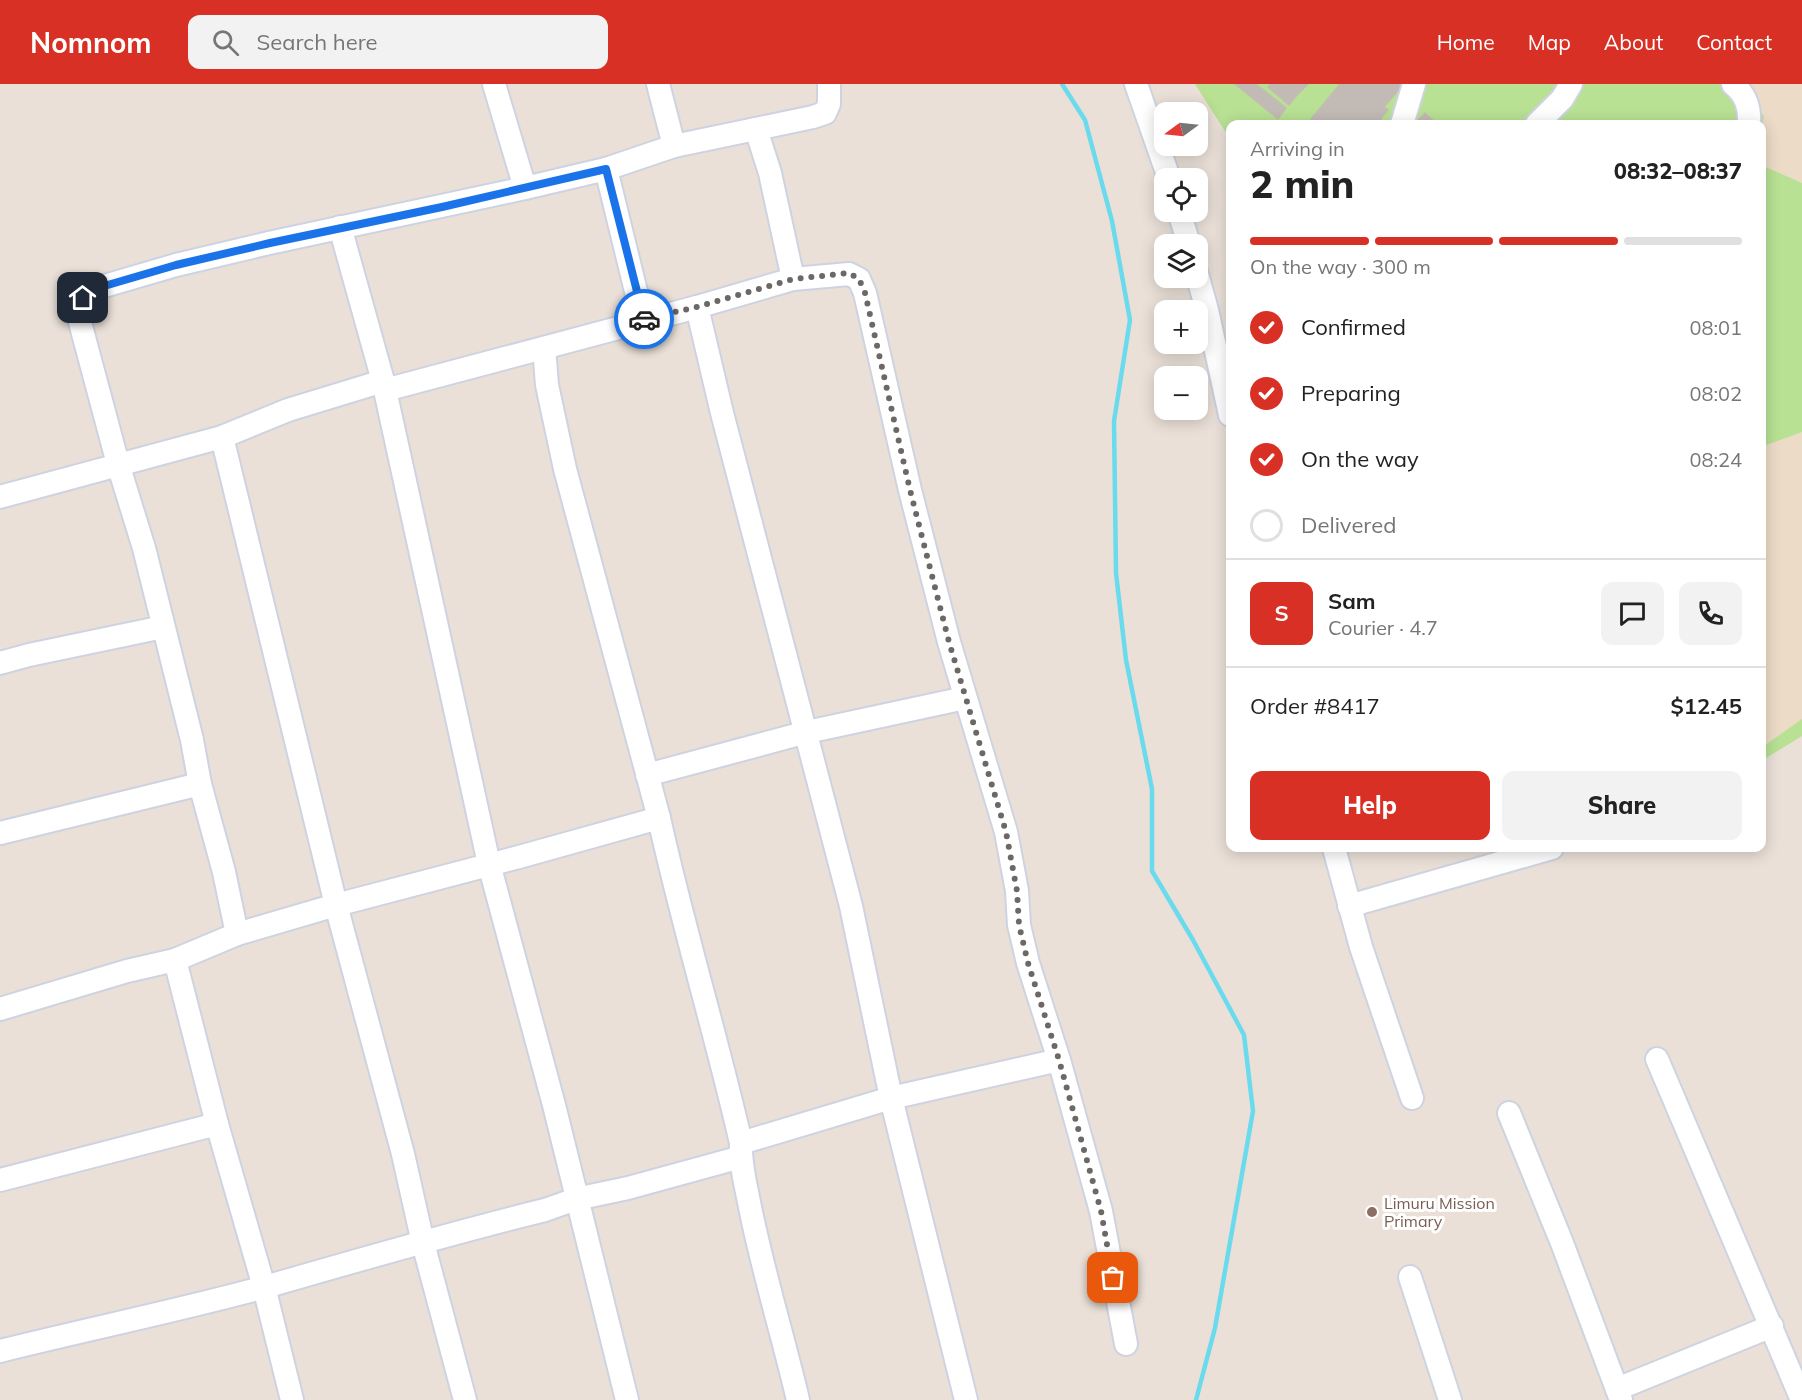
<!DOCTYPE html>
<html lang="en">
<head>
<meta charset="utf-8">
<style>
  :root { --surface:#fff; --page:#f2f2f2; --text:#222; --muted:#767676; --line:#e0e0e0; --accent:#d93025 }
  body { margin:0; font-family:Mulish,sans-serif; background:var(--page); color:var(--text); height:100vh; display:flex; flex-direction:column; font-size:22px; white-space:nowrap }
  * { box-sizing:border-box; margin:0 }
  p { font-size:20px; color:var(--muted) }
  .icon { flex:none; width:33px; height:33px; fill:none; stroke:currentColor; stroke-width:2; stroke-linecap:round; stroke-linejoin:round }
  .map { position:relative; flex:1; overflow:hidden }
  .drawer { position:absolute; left:1226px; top:36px; width:540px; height:732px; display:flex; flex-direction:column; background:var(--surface); border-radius:12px; box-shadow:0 3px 15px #0003 }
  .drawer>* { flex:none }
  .needle { width:39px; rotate:255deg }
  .buttons { position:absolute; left:1154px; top:18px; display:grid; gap:12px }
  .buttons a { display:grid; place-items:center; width:54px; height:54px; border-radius:12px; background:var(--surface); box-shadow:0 3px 15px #0003; font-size:30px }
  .pin { position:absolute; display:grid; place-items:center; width:51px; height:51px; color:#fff; margin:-26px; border-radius:12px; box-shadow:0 3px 9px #0006 }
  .courier { position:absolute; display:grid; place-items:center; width:60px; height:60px; margin:-30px; border:4px solid #1a73e8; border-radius:50%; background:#fff; color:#222; box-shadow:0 2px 8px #0007 }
  .overview em { font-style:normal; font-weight:800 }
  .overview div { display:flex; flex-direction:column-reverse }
  .overview { display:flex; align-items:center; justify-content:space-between; height:102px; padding:0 24px }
  h1 { font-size:39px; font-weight:800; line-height:45px }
  .bar { display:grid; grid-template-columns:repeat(4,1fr); gap:9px 6px; align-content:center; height:72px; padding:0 24px }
  .bar i { height:8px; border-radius:4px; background:var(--line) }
  .bar .active { background:var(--accent) }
  .bar p { grid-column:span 4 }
  .line { display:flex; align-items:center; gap:15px; padding:0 24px; border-top:2px solid var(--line) }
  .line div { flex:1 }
  .round { display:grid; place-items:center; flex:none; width:63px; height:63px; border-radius:12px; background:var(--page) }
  ol { padding:0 24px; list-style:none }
  li { display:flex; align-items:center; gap:18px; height:66px }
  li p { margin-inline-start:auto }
  li .icon { padding:6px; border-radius:50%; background:var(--accent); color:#fff; stroke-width:4 }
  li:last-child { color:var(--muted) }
  li i { width:33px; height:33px; border:3px solid var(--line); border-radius:50% }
  .action { display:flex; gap:12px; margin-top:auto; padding:12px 24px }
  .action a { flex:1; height:69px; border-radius:12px; background:var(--accent); color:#fff; font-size:24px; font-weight:800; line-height:69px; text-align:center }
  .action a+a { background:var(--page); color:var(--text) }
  header { display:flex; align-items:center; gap:36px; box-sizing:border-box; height:84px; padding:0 30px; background:var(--accent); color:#fff }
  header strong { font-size:28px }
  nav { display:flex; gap:33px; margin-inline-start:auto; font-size:21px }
  .search { width:420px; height:54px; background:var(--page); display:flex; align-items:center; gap:15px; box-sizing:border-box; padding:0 21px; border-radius:12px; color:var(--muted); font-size:22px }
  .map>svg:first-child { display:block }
</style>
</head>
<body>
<header>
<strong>Nomnom</strong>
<div class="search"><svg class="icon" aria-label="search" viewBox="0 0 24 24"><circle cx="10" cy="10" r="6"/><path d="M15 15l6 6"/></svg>Search here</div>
<nav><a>Home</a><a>Map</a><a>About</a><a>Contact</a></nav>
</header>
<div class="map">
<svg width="1802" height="1316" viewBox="0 0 1802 1316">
  <rect width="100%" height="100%" fill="#eae0d8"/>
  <polygon fill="#ecdbc7" points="1195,0 1802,0 1802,652 1761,677 1761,40 1230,40 1230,55"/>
  <g fill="#b8e194">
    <polygon points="1195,0 1748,0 1764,33 1761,44 1761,40 1230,40 1230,55"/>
    <polygon points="1761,81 1802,99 1802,348 1761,363"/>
    <polygon points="1802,635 1802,652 1761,677 1761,664"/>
  </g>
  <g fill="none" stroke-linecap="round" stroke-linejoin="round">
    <polyline stroke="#6adaed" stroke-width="4.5" points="1062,0 1085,36 1112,137 1130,236 1114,337 1116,489 1126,576 1152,705 1152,787 1193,856 1244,951 1253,1027 1215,1244 1196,1316"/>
  </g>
  <g fill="#c2bab5" stroke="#c5bcb2" stroke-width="1.5">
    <polygon points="1235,0 1256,0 1286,24 1278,35"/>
    <polygon points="1270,0 1284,0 1297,11 1289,21 1268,3"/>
    <polygon points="1285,0 1308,0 1297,11"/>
    <polygon points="1340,0 1398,0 1401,3 1384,23 1388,26 1381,34 1382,40 1307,40"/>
    <polygon points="1425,29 1437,40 1415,40"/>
  </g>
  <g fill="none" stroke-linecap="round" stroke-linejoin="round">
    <defs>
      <g id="minor">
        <polyline points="494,0 525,104"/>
        <polyline points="658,0 674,62"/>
        <polyline points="1136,0 1169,94"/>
        <path d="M 1733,0 C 1746,11 1750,23 1749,40"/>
        <polyline points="1402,40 1414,0"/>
        <polyline points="1537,40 1562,15 1571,0"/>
        <polyline points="756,45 770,89 793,195"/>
        <polyline points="606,85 643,236"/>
        <polyline points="1179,128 1189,160"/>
        <polyline points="340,143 383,297 489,780 554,1021 627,1316"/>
        <polyline points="1197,190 1207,226 1230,331"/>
        <polyline points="697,223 722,329 851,822 891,1014 966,1316"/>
        <polyline points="383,297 288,326 222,353 336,821 403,1070 423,1159 465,1316"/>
        <polyline points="385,306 697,223 793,195 849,190 859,195 865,209 910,406 949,558 1006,748 1017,807 1019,841 1028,879 1059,976 1101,1127 1126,1260"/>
        <polyline points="0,413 222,353"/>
        <polyline points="0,579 29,571 163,543"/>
        <polyline points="647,691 807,648 965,614"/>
        <path d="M 659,734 C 683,843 716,950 741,1059 C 740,1081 746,1102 750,1123 C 763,1188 783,1252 798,1316"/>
        <polyline points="0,749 200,700"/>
        <polyline points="1334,764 1361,863 1412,1014"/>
        <polyline points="1349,822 1552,764"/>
        <polyline points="237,850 336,821 519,773 659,734 565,385 547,301 544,264"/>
        <polyline points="0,925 127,887 175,876"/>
        <polyline points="1657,975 1802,1316"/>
        <polyline points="1509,1029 1562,1159 1621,1316"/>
        <polyline points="741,1059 891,1014 1059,976"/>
        <polyline points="0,1096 217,1040"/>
        <polyline points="1410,1193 1450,1316"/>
        <path d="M 0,1267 C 88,1245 177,1227 265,1203 C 358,1176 451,1149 545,1126 L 576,1115 L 628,1104 L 741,1073"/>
        <polyline points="1617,1305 1772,1242"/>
        <polyline points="292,1316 264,1203 217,1040 175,876 237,850 224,788 200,700 192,656 144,464 118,380 81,242 78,228 79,220 83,214 94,205 176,181 269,159 525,104 606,85 674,62 813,33 825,29 829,20 829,0"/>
      </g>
    </defs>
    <use href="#minor" stroke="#ced3e1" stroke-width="26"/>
    <use href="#minor" stroke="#fff" stroke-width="22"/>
  </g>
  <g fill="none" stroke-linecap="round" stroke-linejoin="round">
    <polyline stroke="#6b6865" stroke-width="6" stroke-dasharray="0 10.8" points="644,235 697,223 793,195 849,189 859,195 865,209 910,406 949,558 1006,748 1017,807 1019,841 1028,879 1059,976 1101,1127 1113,1194"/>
    <polyline stroke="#1a73e8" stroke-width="8" points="83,214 94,205 176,181 270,159 442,123 606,85 644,235"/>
  </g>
  <circle fill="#8d6e63" stroke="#fff" stroke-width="2" cx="1372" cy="1128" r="6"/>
  <g text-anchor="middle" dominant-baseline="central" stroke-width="6" stroke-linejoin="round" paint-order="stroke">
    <g font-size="16" fill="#785e54" stroke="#fff" text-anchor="start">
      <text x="1384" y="1119">Limuru Mission<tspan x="1384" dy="18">Primary</tspan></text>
    </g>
  </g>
</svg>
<div class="buttons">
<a><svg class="needle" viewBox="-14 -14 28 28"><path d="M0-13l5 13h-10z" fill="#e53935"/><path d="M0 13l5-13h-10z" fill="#767676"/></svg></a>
<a><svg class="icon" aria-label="locate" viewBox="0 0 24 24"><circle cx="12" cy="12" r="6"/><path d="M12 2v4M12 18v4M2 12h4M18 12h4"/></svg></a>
<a><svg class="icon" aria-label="layers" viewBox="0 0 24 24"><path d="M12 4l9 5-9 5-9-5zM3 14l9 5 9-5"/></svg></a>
<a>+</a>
<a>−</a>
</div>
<div class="pin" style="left:1113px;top:1194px;background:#ea580c"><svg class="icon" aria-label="bag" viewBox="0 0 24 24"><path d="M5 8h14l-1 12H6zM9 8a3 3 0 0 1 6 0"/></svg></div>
<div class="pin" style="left:83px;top:214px;background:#1f2937"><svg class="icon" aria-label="home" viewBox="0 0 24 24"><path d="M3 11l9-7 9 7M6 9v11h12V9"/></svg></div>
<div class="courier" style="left:644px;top:235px"><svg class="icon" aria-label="car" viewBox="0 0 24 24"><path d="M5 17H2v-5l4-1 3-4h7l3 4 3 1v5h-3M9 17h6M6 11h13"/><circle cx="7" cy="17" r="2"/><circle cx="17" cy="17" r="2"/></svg></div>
<section class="drawer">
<div class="overview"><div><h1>2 min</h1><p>Arriving in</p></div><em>08:32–08:37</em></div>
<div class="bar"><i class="active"></i><i class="active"></i><i class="active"></i><i></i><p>On the way · 300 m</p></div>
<ol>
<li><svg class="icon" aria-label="check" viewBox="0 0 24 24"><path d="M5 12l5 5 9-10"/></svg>Confirmed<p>08:01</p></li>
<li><svg class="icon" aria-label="check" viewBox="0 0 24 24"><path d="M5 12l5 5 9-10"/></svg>Preparing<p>08:02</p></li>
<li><svg class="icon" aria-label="check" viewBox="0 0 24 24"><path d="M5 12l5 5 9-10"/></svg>On the way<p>08:24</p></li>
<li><i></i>Delivered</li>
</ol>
<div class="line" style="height:108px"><b class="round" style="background:var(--accent);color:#fff">S</b><div><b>Sam</b><p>Courier · 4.7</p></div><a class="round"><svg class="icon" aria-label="chat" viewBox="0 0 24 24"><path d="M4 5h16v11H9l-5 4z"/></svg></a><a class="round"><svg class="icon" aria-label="phone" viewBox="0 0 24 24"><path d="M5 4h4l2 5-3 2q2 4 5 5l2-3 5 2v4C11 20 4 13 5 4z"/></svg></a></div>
<div class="line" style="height:78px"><div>Order #8417</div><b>$12.45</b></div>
<div class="action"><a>Help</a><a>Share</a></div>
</section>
</div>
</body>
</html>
